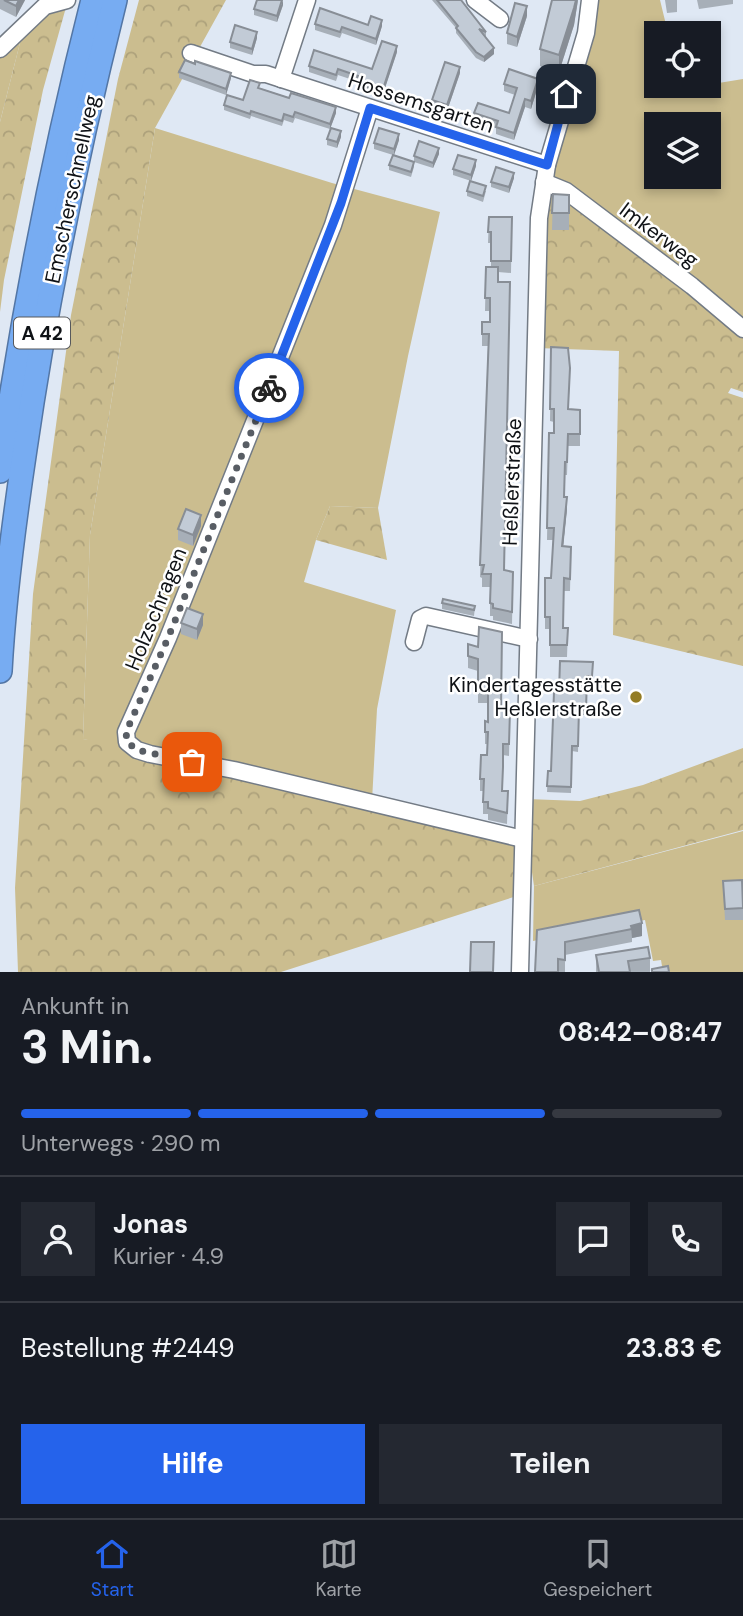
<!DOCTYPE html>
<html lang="de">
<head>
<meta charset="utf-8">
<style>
  :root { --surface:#171b24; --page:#242831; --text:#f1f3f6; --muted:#9ea1a6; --line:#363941; --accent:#2563eb }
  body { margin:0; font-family:"DM Sans",sans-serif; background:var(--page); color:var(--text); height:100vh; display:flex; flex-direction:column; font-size:26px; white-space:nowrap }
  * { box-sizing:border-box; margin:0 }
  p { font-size:23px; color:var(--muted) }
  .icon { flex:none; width:38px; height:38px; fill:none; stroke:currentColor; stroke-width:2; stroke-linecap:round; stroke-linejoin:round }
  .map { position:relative; height:972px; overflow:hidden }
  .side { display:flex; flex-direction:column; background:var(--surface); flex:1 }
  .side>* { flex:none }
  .tools { position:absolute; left:644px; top:21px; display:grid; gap:14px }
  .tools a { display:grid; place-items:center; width:77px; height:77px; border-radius:0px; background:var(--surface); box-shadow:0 4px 10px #0003; font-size:35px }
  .pin { position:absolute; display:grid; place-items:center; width:60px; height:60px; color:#fff; margin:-30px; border-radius:14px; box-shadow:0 4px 10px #0006 }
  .courier { position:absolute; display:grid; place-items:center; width:70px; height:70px; margin:-35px; border:5px solid #2563eb; border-radius:50%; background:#fff; color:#222; box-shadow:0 2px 9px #0007 }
  .summary em { font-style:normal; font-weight:700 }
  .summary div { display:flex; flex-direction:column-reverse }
  .summary { display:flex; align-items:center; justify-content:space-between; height:119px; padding:0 21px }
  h1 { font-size:46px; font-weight:700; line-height:52px }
  .bar { display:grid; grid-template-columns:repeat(4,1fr); gap:10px 7px; align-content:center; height:84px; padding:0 21px }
  .bar i { height:9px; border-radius:5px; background:var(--line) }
  .bar .current { background:var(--accent) }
  .bar p { grid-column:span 4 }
  .line { display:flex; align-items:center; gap:18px; padding:0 21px; border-top:2px solid var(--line) }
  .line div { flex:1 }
  .round { display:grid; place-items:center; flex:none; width:74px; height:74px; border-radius:0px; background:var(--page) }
  .action { display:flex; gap:14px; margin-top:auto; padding:14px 21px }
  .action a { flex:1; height:80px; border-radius:0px; background:var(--accent); color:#fff; font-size:28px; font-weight:700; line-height:80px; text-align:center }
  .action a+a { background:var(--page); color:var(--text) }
  .menu { display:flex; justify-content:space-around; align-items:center; height:98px; border-top:2px solid var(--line); background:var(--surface); font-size:19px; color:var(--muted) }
  .menu a { display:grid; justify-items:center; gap:4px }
  .menu .current { color:var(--accent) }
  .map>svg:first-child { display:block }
</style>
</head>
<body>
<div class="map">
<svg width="743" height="972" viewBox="0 0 743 972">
  <defs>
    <pattern id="forest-crowns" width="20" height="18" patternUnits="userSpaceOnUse" patternTransform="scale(1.75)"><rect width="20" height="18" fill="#cbbd8f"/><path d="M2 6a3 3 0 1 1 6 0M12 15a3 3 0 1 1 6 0" fill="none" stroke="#ada17b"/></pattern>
  </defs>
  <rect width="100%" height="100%" fill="#dfe8f4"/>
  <g fill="#cbbd8f" fill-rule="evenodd">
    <path d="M 591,0 L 660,0 L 668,33 L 656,33 L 656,86 L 680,86 L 682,89 L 743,79 L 743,326 L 545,182 ZM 656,124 L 709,124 L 709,177 L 656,177 Z"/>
    <polygon points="24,27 0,122 0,51"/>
    <polygon points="155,128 332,183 440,212 408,356 378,508 330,506 316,540 304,582 396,610 377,709 372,801 83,739 90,535"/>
    <polygon points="743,831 743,972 663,972 661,960 653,961 645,920 533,941 534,886"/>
  </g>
  <g fill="url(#forest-crowns)">
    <polygon points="68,0 43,90 4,280 0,312 0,122 24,27"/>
    <polygon points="139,0 226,0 155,128 90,535 83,739 115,743 522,847 520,895 281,972 18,972 15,888 33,594 71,315 118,79"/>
    <polygon points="544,184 743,332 743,392 731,388 728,393 743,398 743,666 613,635 619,351 537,348"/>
    <polygon points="330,506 378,508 387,560 316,540"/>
    <polygon points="743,748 743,830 534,886 527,838 527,799 580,801 643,785"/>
  </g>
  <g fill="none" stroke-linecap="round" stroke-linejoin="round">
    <defs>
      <g id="minor">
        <polyline points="475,0 500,19"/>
        <polyline points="0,49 45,6 67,0"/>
        <polyline points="191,53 253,74 266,74 547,165"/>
        <polyline points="281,79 307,0"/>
        <polyline points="370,108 333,225 168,638 126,732 127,742 137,750 150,754 234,770 523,839"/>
        <polyline points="544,182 566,191 692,286 743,329"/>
        <polyline points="414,642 420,619 426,616 529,639"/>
        <polyline points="520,972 539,218 547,165 586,33 590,0"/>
      </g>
      <g id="highway">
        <path d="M 0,471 C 23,311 53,157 93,0"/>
        <path d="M 0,671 C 4,596 14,522 25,449 C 47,297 78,148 115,0"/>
      </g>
    </defs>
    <use href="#minor" stroke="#737b85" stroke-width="19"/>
    <use href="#highway" stroke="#5376a5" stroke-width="26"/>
    <use href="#minor" stroke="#fff" stroke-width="16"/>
    <use href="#highway" stroke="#77acf2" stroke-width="23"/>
  </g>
  <g fill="#a7afb8">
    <polygon points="0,0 25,0 16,17 0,9"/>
    <polygon points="432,0 461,0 486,32 486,37 485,37 494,54 484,62 476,58 456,33 456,28"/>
    <polygon points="578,0 574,25 559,72 540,66 540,49"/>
    <polygon points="665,0 677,0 677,12 667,13"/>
    <polygon points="697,0 733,0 733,4 699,9"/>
    <polygon points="283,5 277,22 254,15 254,9"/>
    <polygon points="527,16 517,47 507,44 507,33"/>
    <polygon points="315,24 368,25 382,26 376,45 342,33 340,38 315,30"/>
    <polygon points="257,38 252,55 230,48 230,42"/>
    <polygon points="397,52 382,97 356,89 356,81 338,75 336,81 309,72 309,66 372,69"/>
    <polygon points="179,72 231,78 226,95 179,78"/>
    <polygon points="460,73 447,111 432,106 432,100"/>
    <polygon points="504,84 538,86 531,109 525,107 514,140 496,134 496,128 474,120 474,113 509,113 515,95 504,91"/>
    <polygon points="260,88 336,113 330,129 295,118 293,123 284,120 282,126 251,116 250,119 224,110 224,105 243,100"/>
    <polygon points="341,137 337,148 327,145 327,139"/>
    <polygon points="399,140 394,155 414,162 414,156 439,154 433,168 414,162 414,167 411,177 389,170 389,165 393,155 374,149 374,143"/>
    <polygon points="476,166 471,181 453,175 453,169"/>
    <polygon points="514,178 509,193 491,187 491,182"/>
    <polygon points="467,191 486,191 483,202 467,196"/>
    <polygon points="553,194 569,195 569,230 552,230"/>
    <polygon points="489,217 512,217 511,273 498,272 504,570 513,572 512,624 493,620 493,616 490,616 490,587 482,587 482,578 480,577 488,346 482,346 482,322 490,322 490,311 485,311 486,267 491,267 491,243 488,243"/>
    <polygon points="551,347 570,380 568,409 580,410 580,446 568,446 567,475 565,475 565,497 567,509 563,546 571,547 570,591 564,591 563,628 568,628 567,657 550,657 550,629 545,629 545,617 551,578 553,540 547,540 549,433 554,433 554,422 550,421"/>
    <polygon points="201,526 193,546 178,540 178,529"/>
    <polygon points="442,603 475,606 474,616 442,609"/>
    <polygon points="181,623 203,625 197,640 181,634"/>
    <polygon points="468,644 478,647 501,710 510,710 509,756 503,755 502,791 508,791 507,824 488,820 488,814 483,814 483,791 480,791 480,779 487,755 487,744 485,744 485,721 488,722 488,703 478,703 478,671 468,668"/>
    <polygon points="593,662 592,682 587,682 586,715 579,715 578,752 572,751 571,793 547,792 548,771 551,771 559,692"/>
    <polygon points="723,881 743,908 743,920 725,920"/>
    <polygon points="639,910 642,936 632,938 632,942 565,955 565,972 535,972 537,930"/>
    <polygon points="596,955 650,958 650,972 596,972"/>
  </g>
  <g fill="#888e96">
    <polygon points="19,0 25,0 16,17 16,6"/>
    <polygon points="283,0 283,5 277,22 277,16"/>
    <polygon points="576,0 578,0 574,25 559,72 559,55"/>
    <polygon points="527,6 527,16 517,47 517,37"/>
    <polygon points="382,20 382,26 376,45 376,39"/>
    <polygon points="257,32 257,38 252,55 252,49"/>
    <polygon points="397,46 397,52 382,97 382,92"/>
    <polygon points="494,48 494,54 484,62 484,57"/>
    <polygon points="460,67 460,73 447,111 447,105"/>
    <polygon points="231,73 231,78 226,95 226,89"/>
    <polygon points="538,79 538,86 531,109 531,101"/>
    <polygon points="525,99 525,107 514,140 514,133"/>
    <polygon points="336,107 336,113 330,129 330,124"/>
    <polygon points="341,131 341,137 337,148 337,142"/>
    <polygon points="399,134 399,140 394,155 394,149"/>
    <polygon points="439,148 439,154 433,168 433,163"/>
    <polygon points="476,160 476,166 471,181 471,175"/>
    <polygon points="514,173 514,178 509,193 509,187"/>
    <polygon points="567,497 567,509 562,559 562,546"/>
    <polygon points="201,515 201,526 193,546 193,535"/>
    <polygon points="203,614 203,625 197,640 197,629"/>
    <polygon points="642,923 642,936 632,938 631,926"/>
  </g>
  <g fill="#c2cbd6" stroke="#888e96" stroke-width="2">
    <polygon points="4,0 19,0 16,6"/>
    <polygon points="257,0 282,0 277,16 254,9"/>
    <polygon points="437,0 461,0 486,32 479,29 494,48 484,57 476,52 456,28 458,26"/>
    <polygon points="552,0 576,0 574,8 559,55 540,49"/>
    <polygon points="515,3 527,6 517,37 507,33"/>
    <polygon points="320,8 368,25 371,16 382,20 376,39 342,27 340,32 315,24"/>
    <polygon points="235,25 257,32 252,49 230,42"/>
    <polygon points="382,41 397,46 382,92 356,83 358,76 338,69 336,75 309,66 314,50 372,69"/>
    <polygon points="185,60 195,64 195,61 231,73 226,89 179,72"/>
    <polygon points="445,62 460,67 447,105 432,100"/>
    <polygon points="509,69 538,79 531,101 525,99 514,133 496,127 498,121 474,113 478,103 509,113 517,88 504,84"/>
    <polygon points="250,80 260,83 258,88 289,98 291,93 336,107 330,124 295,112 293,117 284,114 282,121 251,111 250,114 224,105 227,95 243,100"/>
    <polygon points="331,128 341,131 337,142 327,139"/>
    <polygon points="379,128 399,134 394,149 374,143"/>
    <polygon points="419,141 439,148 433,163 414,156"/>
    <polygon points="393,155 414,162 411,172 389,165"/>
    <polygon points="458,155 476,160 471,175 453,169"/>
    <polygon points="496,167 514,173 509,187 491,182"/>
    <polygon points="470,181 486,186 483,196 467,191"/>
    <polygon points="553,194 569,195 569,213 552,213"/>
    <polygon points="489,217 512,217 511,261 491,261 491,232 488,232"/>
    <polygon points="486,267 498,267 498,282 510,282 504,570 513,572 512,612 493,608 493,604 490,603 491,574 482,574 484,565 480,565 489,334 482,334 482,322 490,322 490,298 485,298"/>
    <polygon points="551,347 568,348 570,368 568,409 580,410 580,434 568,434 567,462 565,462 564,497 567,497 562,546 571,547 570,579 564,578 563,628 568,628 567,645 550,645 550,617 545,617 545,578 551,578 554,528 547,528 549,433 554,433 554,409 550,409"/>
    <polygon points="186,509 201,515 193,535 178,529"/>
    <polygon points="443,599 475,606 474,610 442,603"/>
    <polygon points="187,608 203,614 197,629 181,623"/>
    <polygon points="479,627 502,632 501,710 510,710 509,744 503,744 503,767 502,791 508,791 507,813 488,808 488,802 483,802 484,779 480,779 481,755 487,755 488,732 485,732 485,721 488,722 488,691 478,691 478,659 468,656 468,644 478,647"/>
    <polygon points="560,661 593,662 592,676 587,676 586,710 579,709 578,746 572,746 571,787 547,786 548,771 551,771 554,692 559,692"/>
    <polygon points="742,880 743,908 725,909 723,881"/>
    <polygon points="639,910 642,923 631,926 632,929 565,942 565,960 558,959 558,972 535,972 537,930"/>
    <polygon points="471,942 494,942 493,972 470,972"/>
    <polygon points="648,947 650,958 628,961 630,972 599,972 596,955"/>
    <polygon points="668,966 669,972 652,972 652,969"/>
  </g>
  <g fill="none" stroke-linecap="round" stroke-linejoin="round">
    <polyline stroke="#585d64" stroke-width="7" stroke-dasharray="0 12.6" points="192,762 137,750 127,742 126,732 168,638 269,388"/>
    <polyline stroke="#2563eb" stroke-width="9" points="269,388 341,203 370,108 547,165 566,94"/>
  </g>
  <circle fill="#947c24" stroke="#fff" stroke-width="2.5" cx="636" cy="697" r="7"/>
  <g text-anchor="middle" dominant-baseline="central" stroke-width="5" stroke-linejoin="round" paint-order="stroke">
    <rect fill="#fff" stroke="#57595c" stroke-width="2" x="14" y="317.5" width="56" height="31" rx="5"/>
    <g font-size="19" font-weight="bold" fill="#0f1216">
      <text x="42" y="333">A 42</text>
    </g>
    <g font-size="21" fill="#0f1216" stroke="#fff">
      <text transform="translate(421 103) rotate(18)">Hossemsgarten</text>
      <text transform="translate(72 189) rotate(-78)">Emscherschnellweg</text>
      <text transform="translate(659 235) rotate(37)">Imkerweg</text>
      <text transform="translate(512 482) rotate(-88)">Heßlerstraße</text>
      <text transform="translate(156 609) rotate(-68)">Holzschragen</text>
    </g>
    <g font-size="21" fill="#0f1216" stroke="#fff" text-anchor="end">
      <text x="622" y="685">Kindertagesstätte<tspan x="622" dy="24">Heßlerstraße</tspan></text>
    </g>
  </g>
</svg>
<div class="tools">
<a><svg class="icon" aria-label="locate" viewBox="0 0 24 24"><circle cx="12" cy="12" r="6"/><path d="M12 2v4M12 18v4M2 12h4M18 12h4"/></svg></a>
<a><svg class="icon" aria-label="layers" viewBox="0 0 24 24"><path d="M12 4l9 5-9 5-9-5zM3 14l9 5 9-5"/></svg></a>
</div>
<div class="pin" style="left:192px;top:762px;background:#ea580c"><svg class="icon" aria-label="bag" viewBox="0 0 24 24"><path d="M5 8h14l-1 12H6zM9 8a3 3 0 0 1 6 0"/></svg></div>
<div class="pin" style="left:566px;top:94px;background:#1f2937"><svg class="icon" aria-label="home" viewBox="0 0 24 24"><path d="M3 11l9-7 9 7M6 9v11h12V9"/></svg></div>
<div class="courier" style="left:269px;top:388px"><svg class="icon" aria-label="bike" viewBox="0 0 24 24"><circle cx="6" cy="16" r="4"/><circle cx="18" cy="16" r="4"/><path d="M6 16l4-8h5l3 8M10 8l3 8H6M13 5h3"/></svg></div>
</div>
<section class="side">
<div class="summary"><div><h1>3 Min.</h1><p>Ankunft in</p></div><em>08:42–08:47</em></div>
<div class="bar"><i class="current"></i><i class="current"></i><i class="current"></i><i></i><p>Unterwegs · 290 m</p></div>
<div class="line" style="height:126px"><a class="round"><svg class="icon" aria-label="person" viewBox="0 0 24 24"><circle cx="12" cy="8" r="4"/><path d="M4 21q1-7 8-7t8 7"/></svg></a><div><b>Jonas</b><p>Kurier · 4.9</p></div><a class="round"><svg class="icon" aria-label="chat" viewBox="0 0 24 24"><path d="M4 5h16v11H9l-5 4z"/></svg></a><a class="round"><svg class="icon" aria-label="phone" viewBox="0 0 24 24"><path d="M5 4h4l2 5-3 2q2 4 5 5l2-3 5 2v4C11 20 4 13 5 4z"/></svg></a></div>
<div class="line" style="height:91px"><div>Bestellung #2449</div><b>23.83 €</b></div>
<div class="action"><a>Hilfe</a><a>Teilen</a></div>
</section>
<nav class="menu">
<a class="current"><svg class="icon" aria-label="home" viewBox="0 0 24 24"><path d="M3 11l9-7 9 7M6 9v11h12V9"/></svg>Start</a>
<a><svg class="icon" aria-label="map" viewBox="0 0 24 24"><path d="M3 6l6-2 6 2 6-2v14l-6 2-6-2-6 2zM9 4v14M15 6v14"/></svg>Karte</a>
<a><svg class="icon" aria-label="saved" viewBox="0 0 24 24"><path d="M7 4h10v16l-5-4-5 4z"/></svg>Gespeichert</a>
</nav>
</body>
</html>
